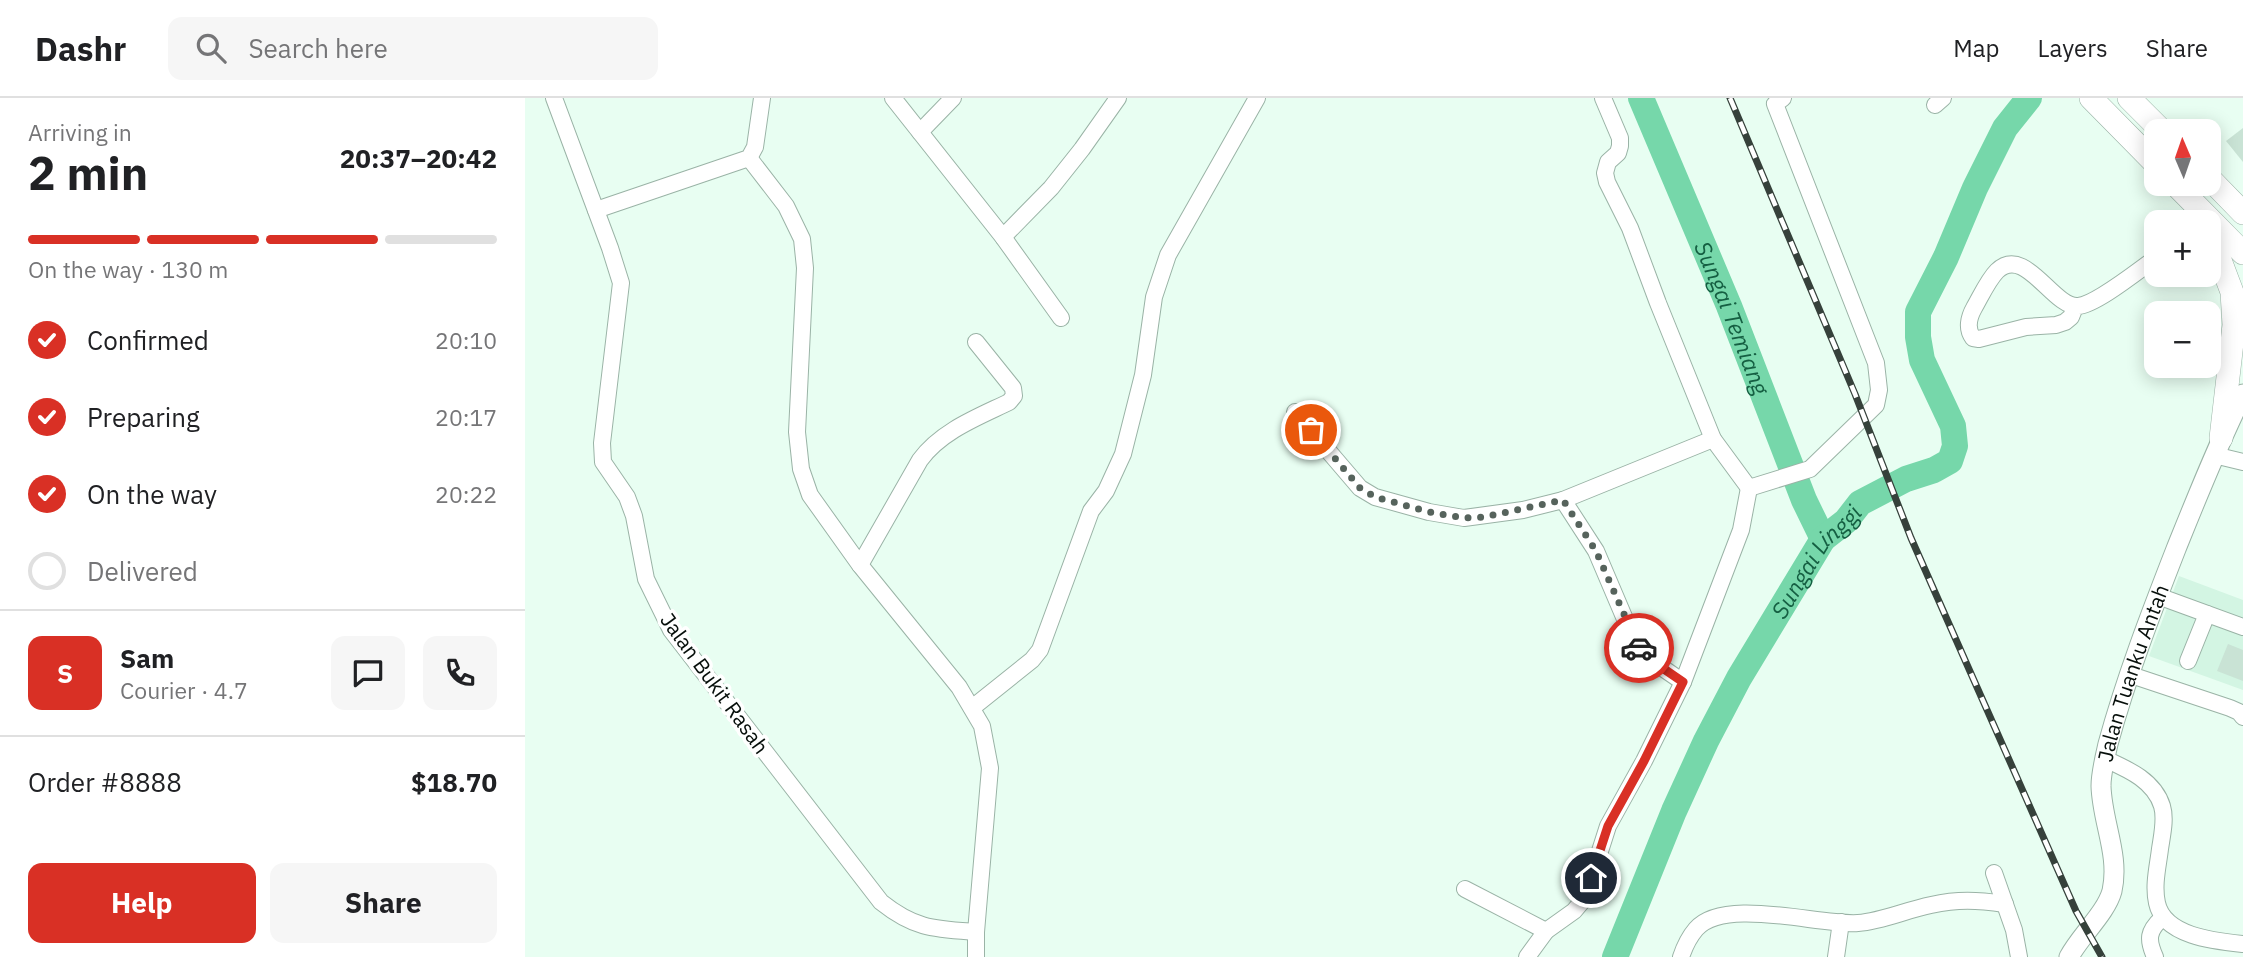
<!DOCTYPE html>
<html lang="en">
<head>
<meta charset="utf-8">
<style>
  :root { --surface:#fff; --page:#f6f6f6; --text:#202124; --muted:#757577; --line:#e0e0e0; --accent:#d93025 }
  body { margin:0; font-family:"IBM Plex Sans",sans-serif; background:var(--page); color:var(--text); height:100vh; display:flex; flex-direction:column; font-size:26px; white-space:nowrap }
  * { box-sizing:border-box; margin:0 }
  p { font-size:23px; color:var(--muted) }
  .icon { flex:none; width:38px; height:38px; fill:none; stroke:currentColor; stroke-width:2; stroke-linecap:round; stroke-linejoin:round }
  .map { position:relative; flex:1; overflow:hidden }
  .panel { display:flex; flex-direction:column; background:var(--surface); width:525px }
  .panel>* { flex:none }
  .needle { width:46px; rotate:358deg }
  .fabs { position:absolute; left:1619px; top:21px; display:grid; gap:14px }
  .fabs a { display:grid; place-items:center; width:77px; height:77px; border-radius:14px; background:var(--surface); box-shadow:0 4px 18px #0003; font-size:35px }
  .pin { position:absolute; display:grid; place-items:center; width:60px; height:60px; color:#fff; margin:-30px; border:4px solid #fff; border-radius:50%; box-shadow:0 2px 7px #0007 }
  .courier { position:absolute; display:grid; place-items:center; width:70px; height:70px; margin:-35px; border:5px solid #d93025; border-radius:50%; background:#fff; color:#222; box-shadow:0 2px 9px #0007 }
  .head em { font-style:normal; font-weight:700 }
  .head div { display:flex; flex-direction:column-reverse }
  .head { display:flex; align-items:center; justify-content:space-between; height:119px; padding:0 28px }
  h1 { font-size:46px; font-weight:700; line-height:52px }
  .bar { display:grid; grid-template-columns:repeat(4,1fr); gap:10px 7px; align-content:center; height:84px; padding:0 28px }
  .bar i { height:9px; border-radius:5px; background:var(--line) }
  .bar .active { background:var(--accent) }
  .bar p { grid-column:span 4 }
  .line { display:flex; align-items:center; gap:18px; padding:0 28px; border-top:2px solid var(--line) }
  .line div { flex:1 }
  .round { display:grid; place-items:center; flex:none; width:74px; height:74px; border-radius:14px; background:var(--page) }
  ol { padding:0 28px; list-style:none }
  li { display:flex; align-items:center; gap:21px; height:77px }
  li p { margin-inline-start:auto }
  li .icon { padding:7px; border-radius:50%; background:var(--accent); color:#fff; stroke-width:4 }
  li:last-child { color:var(--muted) }
  li i { width:38px; height:38px; border:4px solid var(--line); border-radius:50% }
  .button { display:flex; gap:14px; margin-top:auto; padding:14px 28px }
  .button a { flex:1; height:80px; border-radius:14px; background:var(--accent); color:#fff; font-size:28px; font-weight:700; line-height:80px; text-align:center }
  .button a+a { background:var(--page); color:var(--text) }
  header { display:flex; align-items:center; gap:42px; box-sizing:border-box; height:98px; padding:0 35px; background:var(--surface); border-bottom:2px solid var(--line) }
  header strong { font-size:33px }
  nav { display:flex; gap:38px; margin-inline-start:auto; font-size:24px }
  .search { width:490px; height:63px; background:var(--page); display:flex; align-items:center; gap:18px; box-sizing:border-box; padding:0 24px; border-radius:14px; color:var(--muted); font-size:26px }
  main { display:flex; flex:1; min-height:0 }
  .map>svg:first-child { display:block }
</style>
</head>
<body>
<header>
<strong>Dashr</strong>
<div class="search"><svg class="icon" aria-label="search" viewBox="0 0 24 24"><circle cx="10" cy="10" r="6"/><path d="M15 15l6 6"/></svg>Search here</div>
<nav><a>Map</a><a>Layers</a><a>Share</a></nav>
</header>
<main>
<section class="panel">
<div class="head"><div><h1>2 min</h1><p>Arriving in</p></div><em>20:37–20:42</em></div>
<div class="bar"><i class="active"></i><i class="active"></i><i class="active"></i><i></i><p>On the way · 130 m</p></div>
<ol>
<li><svg class="icon" aria-label="check" viewBox="0 0 24 24"><path d="M5 12l5 5 9-10"/></svg>Confirmed<p>20:10</p></li>
<li><svg class="icon" aria-label="check" viewBox="0 0 24 24"><path d="M5 12l5 5 9-10"/></svg>Preparing<p>20:17</p></li>
<li><svg class="icon" aria-label="check" viewBox="0 0 24 24"><path d="M5 12l5 5 9-10"/></svg>On the way<p>20:22</p></li>
<li><i></i>Delivered</li>
</ol>
<div class="line" style="height:126px"><b class="round" style="background:var(--accent);color:#fff">S</b><div><b>Sam</b><p>Courier · 4.7</p></div><a class="round"><svg class="icon" aria-label="chat" viewBox="0 0 24 24"><path d="M4 5h16v11H9l-5 4z"/></svg></a><a class="round"><svg class="icon" aria-label="phone" viewBox="0 0 24 24"><path d="M5 4h4l2 5-3 2q2 4 5 5l2-3 5 2v4C11 20 4 13 5 4z"/></svg></a></div>
<div class="line" style="height:91px"><div>Order #8888</div><b>$18.70</b></div>
<div class="button"><a>Help</a><a>Share</a></div>
</section>
<div class="map">
<svg width="1718" height="859" viewBox="0 0 1718 859">
  <rect width="100%" height="100%" fill="#e8fef2"/>
  <polygon fill="#d3f5e3" points="1654,478 1718,502 1718,592 1624,558"/>
  <g fill="none" stroke-linecap="round" stroke-linejoin="round">
    <g stroke="#76d7aa" stroke-width="26">
      <path id="s1" d="M 1116,0 L 1204,208 L 1279,402 L 1298,441"/>
      <path id="s2" d="M 1090,859 L 1149,713 L 1181,643 L 1214,580 L 1298,441 L 1321,423 L 1335,405 L 1381,381 L 1409,372 L 1425,363 L 1430,348 L 1428,328 L 1397,262 L 1393,239 L 1393,214 L 1421,159 L 1450,90 L 1480,30 L 1504,0"/>
    </g>
  </g>
  <g fill="#c9e3d5">
    <polygon points="1718,30 1718,64 1701,43"/>
    <polygon points="1703,546 1718,552 1718,583 1692,573"/>
  </g>
  <g fill="none" stroke-linecap="round" stroke-linejoin="round">
    <defs>
      <g id="minor">
        <path d="M 29,0 L 85,150 L 96,185 L 77,345 L 78,364 L 102,399 L 109,418 L 121,481 L 146,532 L 356,804 C 390,831 409,831 451,834"/>
        <polyline points="368,0 478,139 536,220"/>
        <polyline points="1078,0 1095,40 1095,48 1093,55 1083,64 1080,75 1082,84 1105,130 1133,205 1188,341 1224,390"/>
        <polyline points="1410,7 1418,0"/>
        <polyline points="395,34 428,0"/>
        <polyline points="224,60 261,108 277,141 280,170 272,334 276,371 285,397 335,467 434,589 457,628 465,670 451,834 451,859"/>
        <polyline points="71,112 224,60 230,49 237,0"/>
        <polyline points="478,139 526,90 557,51 593,0"/>
        <path d="M 1550,209 L 1546,219 L 1540,224 L 1531,227 L 1501,229 L 1454,241 L 1448,240 C 1441,231 1444,219 1449,210 C 1456,198 1463,182 1472,173 C 1500,146 1528,210 1553,208 C 1571,207 1615,171 1631,160"/>
        <polyline points="770,314 835,390 850,399 904,414 939,420 998,412 1038,402 1071,453 1111,547 1120,558 1158,584"/>
        <polyline points="1689,357 1718,364"/>
        <polyline points="1224,390 1285,371 1351,307 1354,292 1351,265 1250,6 1258,0"/>
        <polyline points="1038,402 1188,341"/>
        <path d="M 335,467 L 395,362 C 416,333 453,319 484,304 L 489,298 L 488,290 L 451,244"/>
        <polyline points="1633,498 1718,529"/>
        <polyline points="1663,563 1682,516"/>
        <polyline points="1606,577 1705,610 1714,614 1718,619"/>
        <polyline points="447,610 507,562 515,552 566,413 581,393 598,356 618,277 629,199 643,157 732,0"/>
        <path d="M 1580,661 C 1602,671 1629,682 1637,708 C 1641,721 1637,737 1635,751 C 1633,768 1628,787 1632,805 C 1639,838 1689,843 1718,846"/>
        <polyline points="1469,775 1489,832 1494,859"/>
        <polyline points="940,791 1021,833"/>
        <polyline points="1002,859 1021,833 1049,813 1060,800 1083,728 1119,663 1158,584 1216,432 1224,390"/>
        <path d="M 1156,859 C 1159,850 1165,838 1171,831 C 1199,798 1296,828 1333,825 C 1358,823 1381,812 1406,807 C 1433,801 1452,802 1480,806"/>
        <polyline points="1311,859 1316,824"/>
        <path d="M 1630,859 C 1622,841 1623,833 1637,820"/>
      </g>
      <g id="major">
        <path id="s3" d="M 1544,859 C 1555,838 1581,815 1587,793 C 1595,757 1577,724 1576,688 C 1576,675 1580,659 1583,646 C 1601,580 1626,515 1651,451 C 1672,399 1693,346 1718,296"/>
      </g>
      <g id="highway">
        <polyline points="1566,0 1631,66"/>
        <polyline points="1604,0 1637,33"/>
        <polyline points="1684,80 1718,115"/>
        <polyline points="1650,86 1718,155"/>
        <polyline points="1684,133 1707,194 1709,227 1696,340"/>
      </g>
    </defs>
    <use href="#minor" stroke="#9ab3a6" stroke-width="18"/>
    <use href="#major" stroke="#9ab3a6" stroke-width="21"/>
    <use href="#highway" stroke="#9ab3a6" stroke-width="24"/>
    <use href="#minor" stroke="#fff" stroke-width="16"/>
    <use href="#major" stroke="#fff" stroke-width="19"/>
    <use href="#highway" stroke="#fff" stroke-width="23"/>
    <defs>
      <polyline id="rail" points="1205,0 1330,296 1386,440 1551,813 1577,859"/>
    </defs>
    <use href="#rail" stroke="#36413b" stroke-width="7"/>
    <use href="#rail" stroke="#fff" stroke-width="4.5" stroke-dasharray="13" stroke-linecap="butt"/>
  </g>
  <g fill="none" stroke-linecap="round" stroke-linejoin="round">
    <polyline stroke="#56635c" stroke-width="7" stroke-dasharray="0 12.6" points="786,332 835,390 850,399 904,414 939,420 959,419 1038,402 1071,453 1114,550"/>
    <polyline stroke="#d93025" stroke-width="9" points="1066,780 1083,728 1119,663 1158,584 1120,558 1114,550"/>
  </g>
  <g text-anchor="middle" dominant-baseline="central" stroke-width="7" stroke-linejoin="round" paint-order="stroke">
    <g font-size="21" fill="#070f0b" stroke="#fff">
      <text stroke="none"><textPath href="#s3" startOffset="303">Jalan Tuanku Antah</textPath></text>
      <text transform="translate(190 585) rotate(54)">Jalan Bukit Rasah</text>
    </g>
    <g font-size="23" font-style="italic" fill="#155f42" stroke="#fff">
      <text stroke="none"><textPath href="#s1" startOffset="238">Sungai Temiang</textPath></text>
      <text stroke="none"><textPath href="#s2" startOffset="446">Sungai Linggi</textPath></text>
    </g>
  </g>
</svg>
<div class="fabs">
<a><svg class="needle" viewBox="-14 -14 28 28"><path d="M0-13l5 13h-10z" fill="#e53935"/><path d="M0 13l5-13h-10z" fill="#757577"/></svg></a>
<a>+</a>
<a>−</a>
</div>
<div class="pin" style="left:786px;top:332px;background:#ea580c"><svg class="icon" aria-label="bag" viewBox="0 0 24 24"><path d="M5 8h14l-1 12H6zM9 8a3 3 0 0 1 6 0"/></svg></div>
<div class="pin" style="left:1066px;top:780px;background:#1f2937"><svg class="icon" aria-label="home" viewBox="0 0 24 24"><path d="M3 11l9-7 9 7M6 9v11h12V9"/></svg></div>
<div class="courier" style="left:1114px;top:550px"><svg class="icon" aria-label="car" viewBox="0 0 24 24"><path d="M5 17H2v-5l4-1 3-4h7l3 4 3 1v5h-3M9 17h6M6 11h13"/><circle cx="7" cy="17" r="2"/><circle cx="17" cy="17" r="2"/></svg></div>
</div>
</main>
</body>
</html>
